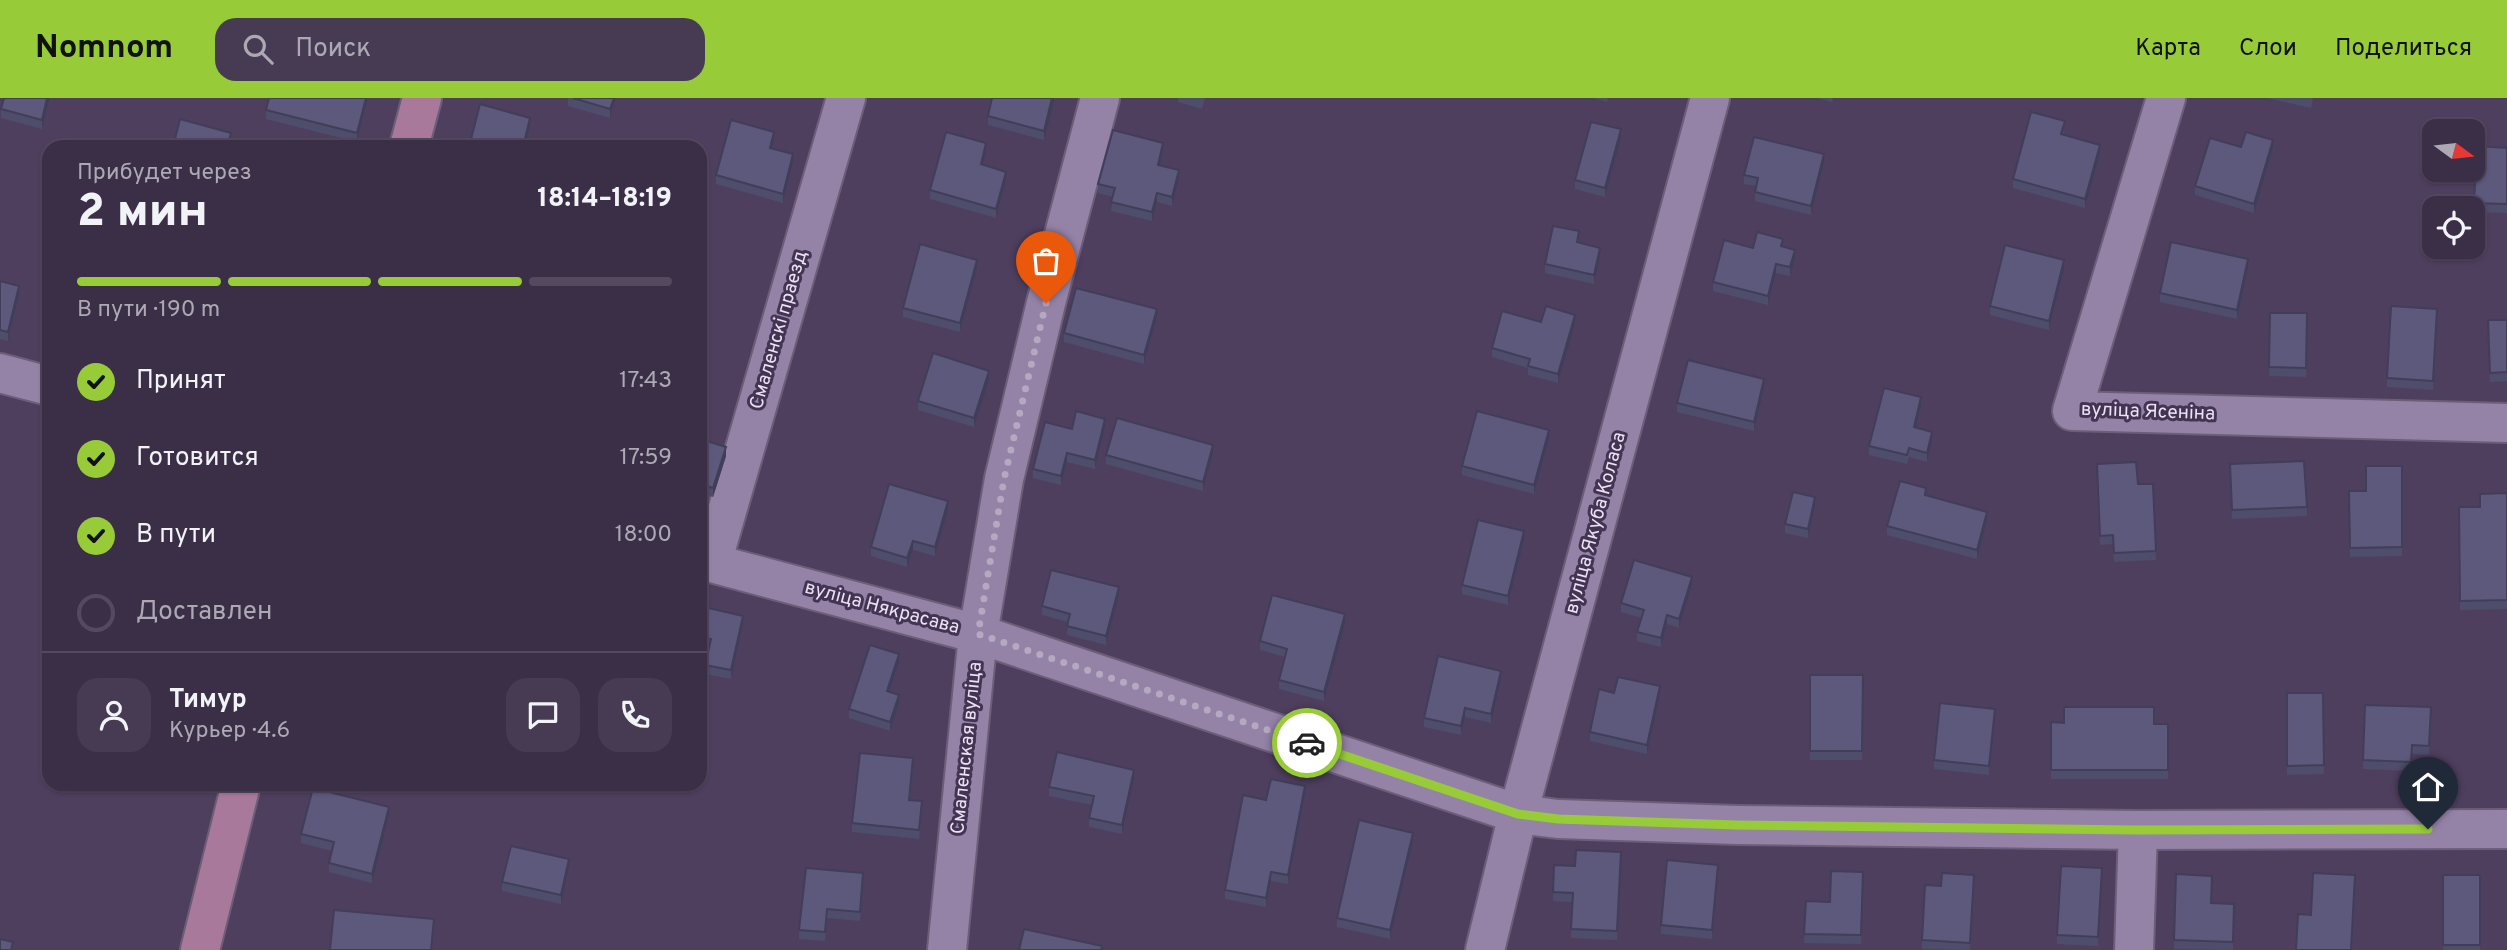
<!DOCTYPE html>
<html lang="ru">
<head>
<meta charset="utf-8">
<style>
  :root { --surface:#3b2f47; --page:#463b52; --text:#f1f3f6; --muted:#aca9b4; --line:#544a60; --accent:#97cc38 }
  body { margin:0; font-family:Overpass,sans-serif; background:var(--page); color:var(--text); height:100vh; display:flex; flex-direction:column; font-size:26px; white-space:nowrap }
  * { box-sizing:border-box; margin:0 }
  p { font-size:23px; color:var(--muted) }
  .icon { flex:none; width:38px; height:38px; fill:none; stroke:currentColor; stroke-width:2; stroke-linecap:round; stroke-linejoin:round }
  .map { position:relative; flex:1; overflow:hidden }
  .sheet { position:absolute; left:42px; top:42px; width:665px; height:651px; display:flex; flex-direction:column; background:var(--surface); border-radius:21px; box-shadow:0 2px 5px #0004,0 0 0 2px var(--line) }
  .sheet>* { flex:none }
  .needle { width:46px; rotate:105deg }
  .buttons { position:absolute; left:2422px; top:21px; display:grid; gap:14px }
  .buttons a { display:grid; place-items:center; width:63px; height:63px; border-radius:14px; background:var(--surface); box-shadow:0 2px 5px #0004,0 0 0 2px var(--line); font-size:35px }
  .pin { position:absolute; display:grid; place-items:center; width:60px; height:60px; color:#fff; margin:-72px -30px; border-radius:50% 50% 50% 0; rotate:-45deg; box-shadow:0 0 7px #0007 }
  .pin .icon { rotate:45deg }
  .courier { position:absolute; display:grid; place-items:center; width:70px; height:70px; margin:-35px; border:5px solid #97cc38; border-radius:50%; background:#fff; color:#222; box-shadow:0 2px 9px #0007 }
  .overview em { font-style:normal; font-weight:800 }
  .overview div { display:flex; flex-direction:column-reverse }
  .overview { display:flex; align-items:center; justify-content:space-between; height:119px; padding:0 35px }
  h1 { font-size:46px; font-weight:800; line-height:52px }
  .bar { display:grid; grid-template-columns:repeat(4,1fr); gap:10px 7px; align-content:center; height:84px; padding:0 35px }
  .bar i { height:9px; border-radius:5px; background:var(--line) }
  .bar .selected { background:var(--accent) }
  .bar p { grid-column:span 4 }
  .line { display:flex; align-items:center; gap:18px; padding:0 35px; border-top:2px solid var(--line) }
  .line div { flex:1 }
  .round { display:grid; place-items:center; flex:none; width:74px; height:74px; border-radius:21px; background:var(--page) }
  ol { padding:0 35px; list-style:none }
  li { display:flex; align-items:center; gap:21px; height:77px }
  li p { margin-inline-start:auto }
  li .icon { padding:7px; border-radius:50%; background:var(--accent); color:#111; stroke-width:4 }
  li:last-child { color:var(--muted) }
  li i { width:38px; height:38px; border:4px solid var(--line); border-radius:50% }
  header { display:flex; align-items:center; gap:42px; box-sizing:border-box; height:98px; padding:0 35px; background:var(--accent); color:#111 }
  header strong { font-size:33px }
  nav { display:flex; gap:38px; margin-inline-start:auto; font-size:24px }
  .search { width:490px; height:63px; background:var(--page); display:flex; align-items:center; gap:18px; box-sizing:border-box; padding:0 24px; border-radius:21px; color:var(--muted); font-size:26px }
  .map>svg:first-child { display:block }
</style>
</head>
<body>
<header>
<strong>Nomnom</strong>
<div class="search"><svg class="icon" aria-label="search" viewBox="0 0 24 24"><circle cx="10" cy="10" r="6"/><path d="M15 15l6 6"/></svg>Поиск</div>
<nav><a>Карта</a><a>Слои</a><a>Поделиться</a></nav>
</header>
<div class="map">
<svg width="2507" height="852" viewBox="0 0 2507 852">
  <rect width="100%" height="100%" fill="#4f3f5f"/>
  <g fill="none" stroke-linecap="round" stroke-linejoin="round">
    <defs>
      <g id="minor">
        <polyline points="2166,0 2072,313 2507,325"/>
        <polyline points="0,275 49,288"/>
        <polyline points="700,462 978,536 1518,716 1558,721 1737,727 2138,732 2507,731"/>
        <polyline points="712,465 846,0"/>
        <polyline points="947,852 978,536 1004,381 1046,205 1100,0"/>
        <polyline points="1485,852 1518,716 1710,0"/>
        <polyline points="2134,852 2138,732"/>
      </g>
      <g id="secondary">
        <polyline points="409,49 422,0"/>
        <polyline points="200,852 241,686"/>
      </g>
    </defs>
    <use href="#minor" stroke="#6c5e78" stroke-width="42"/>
    <use href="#secondary" stroke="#6c5e78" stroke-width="42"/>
    <use href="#minor" stroke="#9583a7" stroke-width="38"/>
    <use href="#secondary" stroke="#a9799b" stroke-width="38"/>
  </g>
  <g fill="#4f4d6c">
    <polygon points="50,0 42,31 1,20 1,11"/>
    <polygon points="367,0 367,4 357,44 266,21 266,12"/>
    <polygon points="568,0 616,0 610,20 568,8"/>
    <polygon points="1054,0 1054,4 1044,42 988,27 988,18"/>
    <polygon points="1178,0 1205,0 1202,11 1178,4"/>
    <polygon points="1593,0 1608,0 1607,4"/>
    <polygon points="1817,0 1833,0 1832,4"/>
    <polygon points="2267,0 2313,0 2311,10"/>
    <polygon points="530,29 525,49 469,49"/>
    <polygon points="2065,32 2063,37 2100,56 2085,110 2013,90 2013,81"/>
    <polygon points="1621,40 1605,99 1575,91 1575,82"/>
    <polygon points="774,43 772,50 793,65 783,105 716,86 716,77"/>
    <polygon points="2241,49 2273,51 2254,115 2195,97 2195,88"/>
    <polygon points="2507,50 2507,115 2474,114 2474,105"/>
    <polygon points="986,54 983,67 1006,83 996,120 930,101 930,92"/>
    <polygon points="1163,54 1160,67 1179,81 1172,108 1157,104 1152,123 1111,113 1113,99 1098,95 1098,86"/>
    <polygon points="1824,65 1811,117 1755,103 1755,94 1756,88 1744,86 1744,77"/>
    <polygon points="1579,142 1579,145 1600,159 1594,186 1545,175 1545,166"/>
    <polygon points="1783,149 1795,161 1790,178 1776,175 1768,207 1713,193 1713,184 1753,150"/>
    <polygon points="2248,170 2237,221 2160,204 2160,195"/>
    <polygon points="977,171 960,234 903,219 903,210"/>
    <polygon points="2064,171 2049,232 1990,217 1990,208"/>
    <polygon points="0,183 19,197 8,243 0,241"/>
    <polygon points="2270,215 2307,215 2306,279 2269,278"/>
    <polygon points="1157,220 1144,266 1064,244 1064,235"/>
    <polygon points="2437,220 2433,292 2387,289 2387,280"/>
    <polygon points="2488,222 2507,222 2507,283 2490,284"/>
    <polygon points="1541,224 1575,226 1558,285 1528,277 1528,270 1492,259 1492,250"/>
    <polygon points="989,282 974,329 918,312 918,303"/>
    <polygon points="1764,290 1754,333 1677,314 1677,305"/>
    <polygon points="1921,308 1916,330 1932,343 1927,364 1909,359 1907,366 1869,357 1869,348"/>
    <polygon points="1105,330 1095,371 1067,364 1061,387 1033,380 1033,371 1072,331"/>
    <polygon points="700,341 726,358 713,399 700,395"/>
    <polygon points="1549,341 1534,396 1462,377 1462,368"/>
    <polygon points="1213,356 1203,393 1106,366 1106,357"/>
    <polygon points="2097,366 2138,386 2153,386 2156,462 2114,464 2113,446 2100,447"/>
    <polygon points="49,368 49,416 41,414 41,405"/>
    <polygon points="2402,368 2402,458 2350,459 2349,393 2366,393"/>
    <polygon points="2230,375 2307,409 2307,418 2232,421"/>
    <polygon points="2507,395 2507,511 2460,512 2459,409 2480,409"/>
    <polygon points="1926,397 1987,423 1977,461 1887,437 1887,428"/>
    <polygon points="1815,408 1808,440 1785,435 1785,426"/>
    <polygon points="948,412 935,458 913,452 907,469 871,458 871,449"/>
    <polygon points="1524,442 1508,507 1462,496 1462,487"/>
    <polygon points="1692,488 1679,530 1667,526 1661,549 1637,543 1637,534 1642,520 1621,514 1621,505"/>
    <polygon points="1119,498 1106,547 1067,537 1068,524 1042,517 1042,508"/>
    <polygon points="700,508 743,527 731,581 705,576 705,567 709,550 700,548"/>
    <polygon points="1345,526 1324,603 1279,591 1279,582 1285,559 1260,552 1260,543"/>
    <polygon points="899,565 890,594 899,606 890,633 849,620 849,611"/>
    <polygon points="1810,577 1863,577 1862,662 1810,662"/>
    <polygon points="1501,582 1491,625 1465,619 1461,637 1424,629 1424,620"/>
    <polygon points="1614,595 1660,597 1647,656 1590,643 1590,634"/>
    <polygon points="2287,595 2323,595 2324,676 2287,677"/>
    <polygon points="2365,607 2431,609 2429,657 2412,656 2411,673 2363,671"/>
    <polygon points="1995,620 1989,677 1934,671 1934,662"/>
    <polygon points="2051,624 2168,626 2168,681 2051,681"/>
    <polygon points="913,669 910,702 922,712 919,741 852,734 852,725"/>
    <polygon points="1134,681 1122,736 1089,729 1089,720 1092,707 1049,698 1049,689"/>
    <polygon points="1305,697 1288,786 1271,783 1266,809 1225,801 1225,792 1266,702"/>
    <polygon points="389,718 372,785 329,774 329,765 332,753 301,745 301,736"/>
    <polygon points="1413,744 1390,841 1337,829 1337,820"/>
    <polygon points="1621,763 1617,842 1571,840 1572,804 1553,803 1554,767 1575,768"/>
    <polygon points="569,770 561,806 502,793 502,784"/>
    <polygon points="1863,774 1861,846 1804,845 1806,803 1830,804"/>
    <polygon points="1718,776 1712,841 1661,836 1661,827"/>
    <polygon points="2176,776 2211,805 2234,806 2233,852 2174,851"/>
    <rect x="2443" y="777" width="37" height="75"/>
    <polygon points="2102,779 2098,848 2057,846 2057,837"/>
    <polygon points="863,784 860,823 827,820 825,843 799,841 799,832"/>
    <polygon points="1974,786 1970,852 1922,851 1922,842 1941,788"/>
  </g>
  <g fill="#403e58">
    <polygon points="47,0 50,0 42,31 42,22"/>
    <polygon points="366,0 367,0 367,4 357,44 357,35"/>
    <polygon points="614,0 616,0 610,20 610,11"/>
    <polygon points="1052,0 1054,0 1054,4 1044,42 1044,33"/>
    <polygon points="530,20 530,29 525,49 523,49"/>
    <polygon points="1621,31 1621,40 1605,99 1605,90"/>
    <polygon points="774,34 774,43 770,59 770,50"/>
    <polygon points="231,35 231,44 229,49 227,49"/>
    <polygon points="2273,42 2273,51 2254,115 2254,106"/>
    <polygon points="986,45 986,54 981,75 981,66"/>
    <polygon points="1163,45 1163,54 1158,76 1158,67"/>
    <polygon points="2100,47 2100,56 2085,110 2085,101"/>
    <polygon points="793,56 793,65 783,105 783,96"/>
    <polygon points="1824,56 1824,65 1811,117 1811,108"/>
    <polygon points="1179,72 1179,81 1172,108 1172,99"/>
    <polygon points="1006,74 1006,83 996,120 996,111"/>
    <polygon points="1157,95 1157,104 1152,123 1152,114"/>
    <polygon points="1600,150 1600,159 1594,186 1594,177"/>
    <polygon points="1795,152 1795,161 1790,178 1790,169"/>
    <polygon points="2248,161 2248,170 2237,221 2237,212"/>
    <polygon points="977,162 977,171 960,234 960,225"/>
    <polygon points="2064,162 2064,171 2049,232 2049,223"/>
    <polygon points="1776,166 1776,175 1768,207 1768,198"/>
    <polygon points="19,188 19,197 8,243 8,234"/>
    <polygon points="1157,211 1157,220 1144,266 1144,257"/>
    <polygon points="1575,217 1575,226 1558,285 1558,276"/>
    <polygon points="989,273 989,282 974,329 974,320"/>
    <polygon points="1764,281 1764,290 1754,333 1754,324"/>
    <polygon points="1921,299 1921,308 1914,338 1914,329"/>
    <polygon points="1105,321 1105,330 1095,371 1095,362"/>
    <polygon points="1549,332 1549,341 1534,396 1534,387"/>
    <polygon points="1932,334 1932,343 1927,364 1927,355"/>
    <polygon points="1213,347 1213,356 1203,393 1203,384"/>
    <polygon points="726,349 726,358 713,399 713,390"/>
    <polygon points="1067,355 1067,364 1061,387 1061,378"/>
    <polygon points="1815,399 1815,408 1808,440 1808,431"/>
    <polygon points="948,403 948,412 935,458 935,449"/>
    <polygon points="1987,414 1987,423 1977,461 1977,452"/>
    <polygon points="1524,433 1524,442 1508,507 1508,498"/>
    <polygon points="913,443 913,452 907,469 907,460"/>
    <polygon points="1692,479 1692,488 1679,530 1679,521"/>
    <polygon points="1119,489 1119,498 1106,547 1106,538"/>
    <polygon points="1345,516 1345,526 1324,603 1324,594"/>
    <polygon points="1667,517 1667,526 1661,549 1661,540"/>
    <polygon points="743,518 743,527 731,581 731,572"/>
    <polygon points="899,556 899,565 887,602 887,593"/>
    <polygon points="1501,573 1501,582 1491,625 1491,616"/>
    <polygon points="1660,588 1660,597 1647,656 1647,647"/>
    <polygon points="899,597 899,606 890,633 890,624"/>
    <polygon points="1465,610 1465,619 1461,637 1461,628"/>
    <polygon points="1995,611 1995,620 1989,677 1989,668"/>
    <polygon points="1134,672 1134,681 1122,736 1122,727"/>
    <polygon points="1305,688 1305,697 1288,786 1288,777"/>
    <polygon points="389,709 389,718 372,785 372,776"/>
    <polygon points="1413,735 1413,744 1390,841 1390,832"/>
    <polygon points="569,761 569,770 561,806 561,797"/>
    <polygon points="1718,767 1718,776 1712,841 1712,832"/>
    <polygon points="1271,774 1271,783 1266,809 1266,800"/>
  </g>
  <g fill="#5c597d" stroke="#403e58" stroke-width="2">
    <polygon points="4,0 47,0 42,22 1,11"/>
    <polygon points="269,0 366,0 357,35 266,12"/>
    <polygon points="573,0 614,0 610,11"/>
    <polygon points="992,0 1052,0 1044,33 988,18"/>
    <polygon points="480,6 530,20 523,49 514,49 499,45 498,49 469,49"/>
    <polygon points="2031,14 2065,23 2061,36 2100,47 2085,101 2013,81"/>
    <polygon points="180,21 231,35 227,49 173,49"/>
    <polygon points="731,22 774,34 770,50 793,56 783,96 716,77"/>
    <polygon points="1591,24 1621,31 1605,90 1575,82"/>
    <polygon points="1113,32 1163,45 1158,67 1179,72 1172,99 1157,95 1152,114 1111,104 1115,90 1098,86"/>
    <polygon points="946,34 986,45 981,66 1006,74 996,111 930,92"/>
    <polygon points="2246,34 2273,42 2254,106 2195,88 2210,40 2241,49"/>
    <polygon points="1754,39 1824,56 1811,108 1755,94 1758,80 1744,77"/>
    <polygon points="2477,48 2507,50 2507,106 2474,105"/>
    <polygon points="1553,128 1579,133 1577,144 1600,150 1594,177 1545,166"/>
    <polygon points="1757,134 1783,141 1781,148 1795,152 1790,169 1776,166 1768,198 1713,184 1724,142 1753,150"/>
    <polygon points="2171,144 2248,161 2237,212 2160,195"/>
    <polygon points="920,146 977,162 960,225 903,210"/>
    <polygon points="2005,147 2064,162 2049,223 1990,208"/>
    <polygon points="0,183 19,188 8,234 0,232"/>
    <polygon points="1076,190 1157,211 1144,257 1064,235"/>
    <polygon points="1546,208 1575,217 1558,276 1528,268 1530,261 1492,250 1502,213 1541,224"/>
    <polygon points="2391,208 2437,211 2433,283 2387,280"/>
    <polygon points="2270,215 2307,215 2306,270 2269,269"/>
    <polygon points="2488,222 2507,222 2507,274 2490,275"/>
    <polygon points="933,255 989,273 974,320 918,303"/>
    <polygon points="1688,262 1764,281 1754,324 1677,305"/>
    <polygon points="1884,290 1921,299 1914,329 1932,334 1927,355 1909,350 1907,357 1869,348"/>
    <polygon points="1076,313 1105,321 1095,362 1067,355 1061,378 1033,371 1045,324 1072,331"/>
    <polygon points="1477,313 1549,332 1534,387 1462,368"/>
    <polygon points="1117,320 1213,347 1203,384 1106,357"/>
    <polygon points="700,341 726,349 713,390 700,386"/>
    <polygon points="2304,363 2307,409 2232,412 2230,366"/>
    <polygon points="2136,364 2138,386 2153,386 2156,453 2114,455 2113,437 2100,438 2097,366"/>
    <polygon points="49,368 49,406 41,405"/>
    <polygon points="2366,368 2402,368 2402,449 2350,450 2349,393 2366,393"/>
    <polygon points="1900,383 1926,390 1925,397 1987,414 1977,452 1887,428"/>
    <polygon points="889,386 948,403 935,449 913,443 907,460 871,449"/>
    <polygon points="1793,394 1815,399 1808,431 1785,426"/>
    <polygon points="2507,395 2507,502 2460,503 2459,409 2480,409 2480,396"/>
    <polygon points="1478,422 1524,433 1508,498 1462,487"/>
    <polygon points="1634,462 1692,479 1679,521 1667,517 1661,540 1637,534 1644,512 1621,505"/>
    <polygon points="1051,472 1119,489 1106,538 1067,528 1070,516 1042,508"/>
    <polygon points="1272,497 1345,516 1324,594 1279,582 1287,551 1260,543"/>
    <polygon points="700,508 743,518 731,572 705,567 711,541 700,539"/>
    <polygon points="870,547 899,556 887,593 899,597 890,624 849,611"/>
    <polygon points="1438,558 1501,573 1491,616 1465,610 1461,628 1424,620"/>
    <polygon points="1810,577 1863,577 1862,653 1810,653"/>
    <polygon points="1618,579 1660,588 1647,647 1590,634 1599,591 1614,595"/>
    <polygon points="2287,595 2323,595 2324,667 2287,668"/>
    <polygon points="1940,605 1995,611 1989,668 1934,662"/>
    <polygon points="2365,607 2431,609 2429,648 2412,647 2411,664 2363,662"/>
    <polygon points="2064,609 2154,609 2154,626 2168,626 2168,672 2051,672 2051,624 2064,625"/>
    <polygon points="1057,654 1134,672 1122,727 1089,720 1094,698 1049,689"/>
    <polygon points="860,655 913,660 909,702 922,703 919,732 852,725"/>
    <polygon points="1271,681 1305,688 1288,777 1271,774 1266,800 1225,792 1243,697 1266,702"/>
    <polygon points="313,690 389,709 372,776 329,765 334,744 301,736"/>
    <polygon points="1359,722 1413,735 1390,832 1337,820"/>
    <polygon points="511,748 569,761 561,797 502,784"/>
    <polygon points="1576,752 1621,754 1617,833 1571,831 1573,795 1553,794 1554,767 1575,768"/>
    <polygon points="1667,762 1718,767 1712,832 1661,827"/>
    <polygon points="2061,768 2102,770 2098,839 2057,837"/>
    <polygon points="806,770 863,775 860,814 827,811 825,834 799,832"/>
    <polygon points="1831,773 1863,774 1861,837 1804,836 1806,803 1830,804"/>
    <polygon points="1942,775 1974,777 1970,845 1922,842 1925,787 1941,788"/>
    <polygon points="2313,775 2355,777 2351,852 2296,852 2298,816 2311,817"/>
    <polygon points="2176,776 2212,778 2211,805 2234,806 2233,844 2174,842"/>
    <rect x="2443" y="777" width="37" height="70"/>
    <polygon points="334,812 434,821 431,852 330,852"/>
    <polygon points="1024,831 1102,848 1101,852 1019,852"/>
    <polygon points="0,841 13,844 11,852 0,852"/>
  </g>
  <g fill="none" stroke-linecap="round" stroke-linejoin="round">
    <polyline stroke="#b4a9c0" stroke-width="7" stroke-dasharray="0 12.6" points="1046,205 1004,381 978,536 1307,645"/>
    <polyline stroke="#97cc38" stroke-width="9" points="1307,645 1518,716 1558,721 1737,727 2138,732 2428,731"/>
  </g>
  <g text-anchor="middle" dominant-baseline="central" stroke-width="6" stroke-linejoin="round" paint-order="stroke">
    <g font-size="19" fill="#ebe2f5" stroke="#443453">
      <text transform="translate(779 232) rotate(-74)">Смаленскі праезд</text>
      <text transform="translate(2148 314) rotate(2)">вуліца Ясеніна</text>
      <text transform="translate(1596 425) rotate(-75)">вуліца Якуба Коласа</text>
      <text transform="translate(882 510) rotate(15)">вуліца Някрасава</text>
      <text transform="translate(967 650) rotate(-84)">Смаленская вуліца</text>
    </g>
  </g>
</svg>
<div class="buttons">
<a><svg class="needle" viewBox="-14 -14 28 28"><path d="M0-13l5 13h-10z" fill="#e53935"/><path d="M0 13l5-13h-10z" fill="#aca9b4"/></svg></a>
<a><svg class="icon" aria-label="locate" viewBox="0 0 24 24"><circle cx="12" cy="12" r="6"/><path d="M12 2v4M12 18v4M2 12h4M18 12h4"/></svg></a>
</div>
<div class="pin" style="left:1046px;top:205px;background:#ea580c"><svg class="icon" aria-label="bag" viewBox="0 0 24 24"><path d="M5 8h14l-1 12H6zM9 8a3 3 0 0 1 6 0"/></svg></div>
<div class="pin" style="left:2428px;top:731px;background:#1f2937"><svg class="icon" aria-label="home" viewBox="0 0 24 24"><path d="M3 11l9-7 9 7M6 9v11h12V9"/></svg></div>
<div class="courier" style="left:1307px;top:645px"><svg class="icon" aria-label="car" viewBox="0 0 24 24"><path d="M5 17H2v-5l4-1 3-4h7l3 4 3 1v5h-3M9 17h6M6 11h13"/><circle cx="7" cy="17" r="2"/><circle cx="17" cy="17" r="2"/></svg></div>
<section class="sheet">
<div class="overview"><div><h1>2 мин</h1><p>Прибудет через</p></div><em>18:14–18:19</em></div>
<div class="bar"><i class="selected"></i><i class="selected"></i><i class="selected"></i><i></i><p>В пути · 190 m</p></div>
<ol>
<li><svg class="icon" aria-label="check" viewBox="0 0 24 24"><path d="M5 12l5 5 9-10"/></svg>Принят<p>17:43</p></li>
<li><svg class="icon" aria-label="check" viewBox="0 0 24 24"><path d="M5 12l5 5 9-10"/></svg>Готовится<p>17:59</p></li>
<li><svg class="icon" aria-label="check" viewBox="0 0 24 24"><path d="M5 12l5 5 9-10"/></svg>В пути<p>18:00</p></li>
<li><i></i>Доставлен</li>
</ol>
<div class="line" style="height:126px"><a class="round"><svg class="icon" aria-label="person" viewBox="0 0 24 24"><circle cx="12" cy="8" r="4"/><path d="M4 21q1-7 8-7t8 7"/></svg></a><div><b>Тимур</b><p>Курьер · 4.6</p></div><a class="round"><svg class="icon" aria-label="chat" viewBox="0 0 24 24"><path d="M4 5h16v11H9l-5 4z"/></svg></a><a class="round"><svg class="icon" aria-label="phone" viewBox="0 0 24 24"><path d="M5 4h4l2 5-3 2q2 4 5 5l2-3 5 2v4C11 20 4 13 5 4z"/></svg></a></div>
</section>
</div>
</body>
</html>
